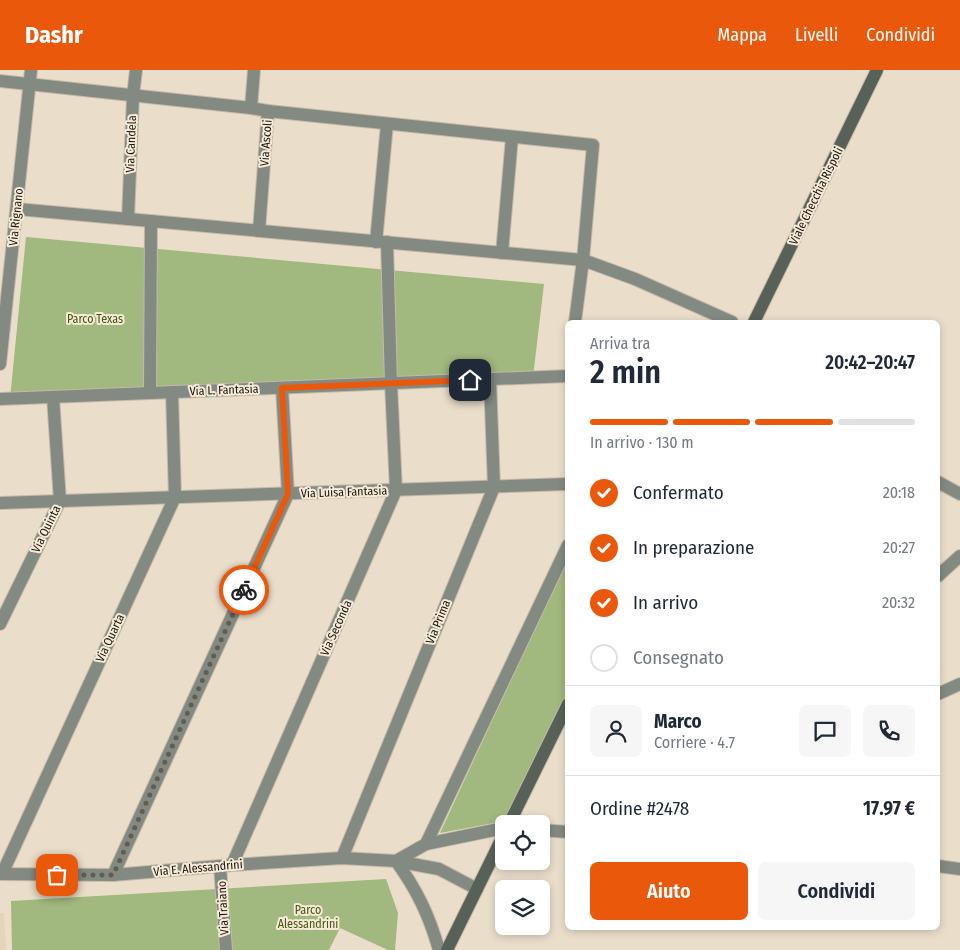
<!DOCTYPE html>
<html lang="it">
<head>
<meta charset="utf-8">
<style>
  :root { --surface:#fff; --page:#f6f6f7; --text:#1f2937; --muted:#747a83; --line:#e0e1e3; --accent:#ea580c }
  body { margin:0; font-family:"Fira Sans Condensed",sans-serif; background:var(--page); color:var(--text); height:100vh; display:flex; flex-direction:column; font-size:19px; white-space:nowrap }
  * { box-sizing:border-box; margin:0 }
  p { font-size:16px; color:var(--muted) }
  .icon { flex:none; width:28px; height:28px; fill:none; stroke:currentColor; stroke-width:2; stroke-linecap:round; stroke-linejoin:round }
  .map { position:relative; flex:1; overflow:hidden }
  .side { position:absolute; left:565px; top:250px; width:375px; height:610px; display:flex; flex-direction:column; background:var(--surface); border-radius:8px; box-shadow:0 2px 8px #0003 }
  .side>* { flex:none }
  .buttons { position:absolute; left:495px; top:745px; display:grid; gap:10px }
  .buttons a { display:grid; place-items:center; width:55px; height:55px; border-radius:8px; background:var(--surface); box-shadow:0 2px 8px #0003; font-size:25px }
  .pin { position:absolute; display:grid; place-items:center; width:42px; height:42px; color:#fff; margin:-21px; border-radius:10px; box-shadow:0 2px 8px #0006 }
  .courier { position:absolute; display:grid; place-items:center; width:50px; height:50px; margin:-25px; border:4px solid #ea580c; border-radius:50%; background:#fff; color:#222; box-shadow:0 1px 6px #0007 }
  .summary em { font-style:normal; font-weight:600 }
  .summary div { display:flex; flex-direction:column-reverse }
  .summary { display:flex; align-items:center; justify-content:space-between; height:85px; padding:0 25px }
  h1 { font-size:32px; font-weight:600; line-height:38px }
  .bar { display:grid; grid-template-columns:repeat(4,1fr); gap:8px 5px; align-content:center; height:60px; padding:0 25px }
  .bar i { height:6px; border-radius:4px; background:var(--line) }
  .bar .on { background:var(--accent) }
  .bar p { grid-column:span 4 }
  .line { display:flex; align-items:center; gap:12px; padding:0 25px; border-top:1px solid var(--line) }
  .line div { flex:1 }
  .round { display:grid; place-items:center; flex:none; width:52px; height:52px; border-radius:8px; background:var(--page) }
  ol { padding:0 25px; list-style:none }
  li { display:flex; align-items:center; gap:15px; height:55px }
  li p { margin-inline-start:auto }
  li .icon { padding:5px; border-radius:50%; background:var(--accent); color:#fff; stroke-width:4 }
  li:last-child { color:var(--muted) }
  li i { width:28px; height:28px; border:2px solid var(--line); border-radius:50% }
  .action { display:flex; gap:10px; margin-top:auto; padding:10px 25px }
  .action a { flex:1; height:58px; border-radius:8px; background:var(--accent); color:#fff; font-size:20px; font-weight:600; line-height:58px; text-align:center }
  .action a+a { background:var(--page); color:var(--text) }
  header { display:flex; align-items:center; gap:30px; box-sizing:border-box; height:70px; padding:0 25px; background:var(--accent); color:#fff }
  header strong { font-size:24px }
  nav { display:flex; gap:28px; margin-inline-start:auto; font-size:18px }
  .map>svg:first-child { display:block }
</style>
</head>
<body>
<header>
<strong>Dashr</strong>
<nav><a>Mappa</a><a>Livelli</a><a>Condividi</a></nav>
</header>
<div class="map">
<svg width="960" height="880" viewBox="0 0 960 880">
  <rect width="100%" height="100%" fill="#eaddca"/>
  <polygon fill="#e5d4ba" points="0,843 4,843 6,880 0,880"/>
  <g fill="#a1b87e">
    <polygon points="26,167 544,214 533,307 10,329"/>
    <polygon points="567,489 567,623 505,751 440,763"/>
    <polygon points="386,809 398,843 395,880 388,880 340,858 329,880 12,880 11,831"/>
  </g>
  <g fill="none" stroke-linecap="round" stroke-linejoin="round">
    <defs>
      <g id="street">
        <polyline points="254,0 251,38 268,41 259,161"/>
        <polyline points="0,11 251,38"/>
        <polyline points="268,41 593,75 583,190 575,252"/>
        <polyline points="17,139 583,190 635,209 732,252"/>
        <polyline points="128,149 133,26 136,0"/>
        <polyline points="376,172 387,54"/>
        <polyline points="502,183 512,67"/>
        <polyline points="0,294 31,0"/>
        <polyline points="150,323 151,151"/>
        <polyline points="0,329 568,306"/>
        <polyline points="938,412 960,424"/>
        <polyline points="0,433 568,414"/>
        <polyline points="938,506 960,486"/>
        <polyline points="0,554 60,431 53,327"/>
        <polyline points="938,624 960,614"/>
        <polyline points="541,760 568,762"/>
        <polyline points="426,774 568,475"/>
        <polyline points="342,788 494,417 490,309"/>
        <polyline points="396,791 426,774 504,758"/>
        <path d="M 396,791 C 417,820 429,845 439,880"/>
        <polyline points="232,795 396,420 391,313 387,172"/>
        <polyline points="220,796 226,880"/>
        <polyline points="938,796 960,799"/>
        <polyline points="0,804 113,805 232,795 342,788 396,791 439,799 477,819"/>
        <polyline points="2,804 175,427 172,322"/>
        <polyline points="113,805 288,424 282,318"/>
      </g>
      <g id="secondary">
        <polyline points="754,252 877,0"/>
        <polyline points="509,754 568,634"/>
        <polyline points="447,880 504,764"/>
      </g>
    </defs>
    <use href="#street" stroke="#c5b9a8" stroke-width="14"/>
    <use href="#secondary" stroke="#c5b9a8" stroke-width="14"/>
    <use href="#street" stroke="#838a82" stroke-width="12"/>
    <use href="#secondary" stroke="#586157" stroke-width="12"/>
  </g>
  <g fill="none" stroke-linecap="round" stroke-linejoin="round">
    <polyline stroke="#635c50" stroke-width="5" stroke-dasharray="0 9" points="57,805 113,805 244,520"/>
    <polyline stroke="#ea580c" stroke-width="6" points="244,520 288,424 282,318 470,310"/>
  </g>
  <g text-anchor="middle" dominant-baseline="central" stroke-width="4" stroke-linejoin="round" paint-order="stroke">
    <g font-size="12" fill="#1b160f" stroke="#f7ead7">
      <text transform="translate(266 73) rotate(-86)">Via Ascoli</text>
      <text transform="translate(131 74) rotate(-88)">Via Candela</text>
      <text transform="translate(816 126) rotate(-64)">Viale Checchia Rispoli</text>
      <text transform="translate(16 147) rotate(-84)">Via Rignano</text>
      <text transform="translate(224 320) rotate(-2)">Via L. Fantasia</text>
      <text transform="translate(344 422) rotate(-2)">Via Luisa Fantasia</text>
      <text transform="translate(46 459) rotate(-64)">Via Quinta</text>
      <text transform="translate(438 552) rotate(-68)">Via Prima</text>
      <text transform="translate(336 558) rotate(-66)">Via Seconda</text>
      <text transform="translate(110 568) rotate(-65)">Via Quarta</text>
      <text transform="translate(198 798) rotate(-5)">Via E. Alessandrini</text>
      <text transform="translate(223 838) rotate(-93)">Via Traiano</text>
    </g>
    <g font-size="12" fill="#445916" stroke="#f7ead7">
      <text x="95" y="249">Parco Texas</text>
      <text x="308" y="840">Parco<tspan x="308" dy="14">Alessandrini</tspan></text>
    </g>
  </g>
</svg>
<div class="buttons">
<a><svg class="icon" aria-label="locate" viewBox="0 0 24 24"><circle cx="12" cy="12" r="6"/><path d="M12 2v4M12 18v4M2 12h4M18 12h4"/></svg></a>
<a><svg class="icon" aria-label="layers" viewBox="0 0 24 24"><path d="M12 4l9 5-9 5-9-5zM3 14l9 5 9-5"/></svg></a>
</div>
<div class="pin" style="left:57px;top:805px;background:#ea580c"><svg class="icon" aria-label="bag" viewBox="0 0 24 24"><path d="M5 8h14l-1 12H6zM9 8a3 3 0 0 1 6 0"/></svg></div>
<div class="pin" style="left:470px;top:310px;background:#1f2937"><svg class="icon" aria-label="home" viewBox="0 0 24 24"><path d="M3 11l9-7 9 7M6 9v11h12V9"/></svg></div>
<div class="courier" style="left:244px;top:520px"><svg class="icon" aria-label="bike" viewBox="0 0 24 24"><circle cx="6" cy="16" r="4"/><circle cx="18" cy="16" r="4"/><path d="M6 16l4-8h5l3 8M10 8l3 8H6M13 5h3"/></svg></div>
<section class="side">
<div class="summary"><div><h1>2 min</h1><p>Arriva tra</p></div><em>20:42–20:47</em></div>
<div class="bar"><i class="on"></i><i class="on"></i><i class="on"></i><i></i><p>In arrivo · 130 m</p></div>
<ol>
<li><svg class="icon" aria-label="check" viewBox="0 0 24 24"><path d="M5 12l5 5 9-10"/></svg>Confermato<p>20:18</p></li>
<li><svg class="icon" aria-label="check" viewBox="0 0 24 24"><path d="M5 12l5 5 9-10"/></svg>In preparazione<p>20:27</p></li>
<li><svg class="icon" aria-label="check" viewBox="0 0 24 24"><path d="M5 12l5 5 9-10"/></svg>In arrivo<p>20:32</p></li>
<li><i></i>Consegnato</li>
</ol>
<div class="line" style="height:90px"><a class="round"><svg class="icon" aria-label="person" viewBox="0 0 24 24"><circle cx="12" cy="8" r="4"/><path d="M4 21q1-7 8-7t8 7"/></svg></a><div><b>Marco</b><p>Corriere · 4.7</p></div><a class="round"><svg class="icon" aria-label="chat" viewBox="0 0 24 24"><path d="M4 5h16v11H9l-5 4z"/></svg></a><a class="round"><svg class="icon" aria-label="phone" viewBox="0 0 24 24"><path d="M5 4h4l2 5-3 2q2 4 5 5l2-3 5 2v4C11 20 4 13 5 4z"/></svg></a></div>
<div class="line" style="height:65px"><div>Ordine #2478</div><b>17.97 €</b></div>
<div class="action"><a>Aiuto</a><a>Condividi</a></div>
</section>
</div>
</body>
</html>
